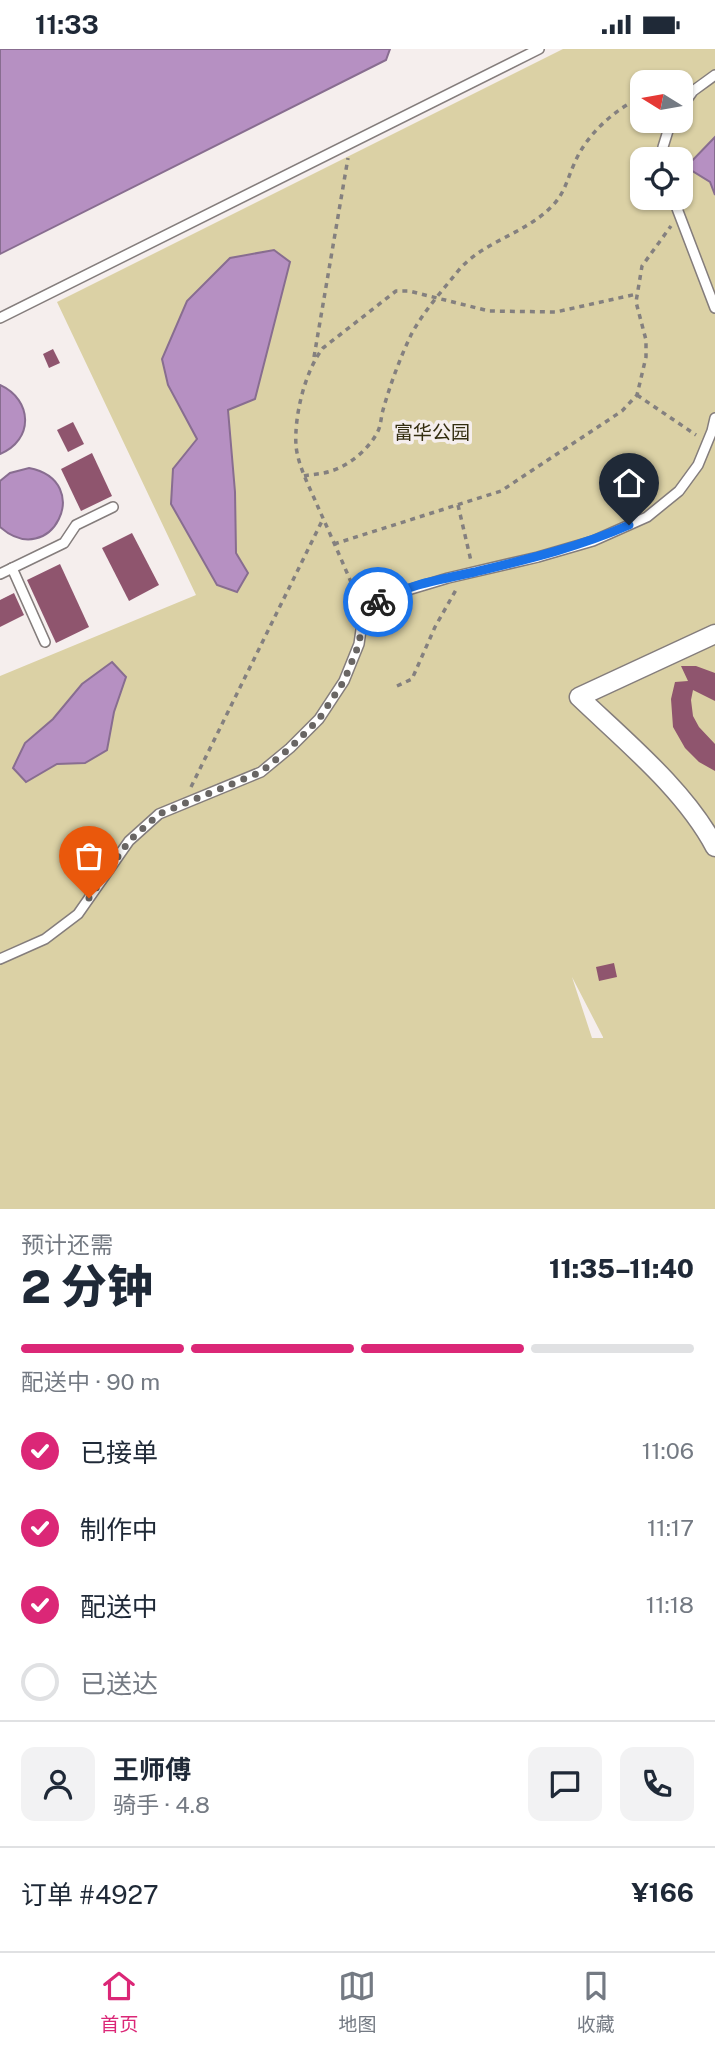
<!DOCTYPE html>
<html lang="zh">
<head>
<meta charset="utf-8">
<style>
  :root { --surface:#fff; --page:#f2f2f3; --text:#1f2937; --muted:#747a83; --line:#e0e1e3; --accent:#db2777 }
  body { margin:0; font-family:"Public Sans","Noto Sans SC",sans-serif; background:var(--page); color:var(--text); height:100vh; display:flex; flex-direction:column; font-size:26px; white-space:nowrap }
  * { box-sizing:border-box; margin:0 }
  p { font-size:23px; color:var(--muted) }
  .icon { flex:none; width:38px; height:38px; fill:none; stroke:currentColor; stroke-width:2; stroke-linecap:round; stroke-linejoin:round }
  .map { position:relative; height:1160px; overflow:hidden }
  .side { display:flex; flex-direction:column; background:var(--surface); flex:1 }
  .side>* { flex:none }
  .needle { width:46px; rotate:281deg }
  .tools { position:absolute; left:630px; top:21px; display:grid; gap:14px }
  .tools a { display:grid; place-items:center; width:63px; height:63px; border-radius:14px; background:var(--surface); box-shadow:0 2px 5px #0004; font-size:35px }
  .pin { position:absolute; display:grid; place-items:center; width:60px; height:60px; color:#fff; margin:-72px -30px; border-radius:50% 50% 50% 0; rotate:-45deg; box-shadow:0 0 7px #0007 }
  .pin .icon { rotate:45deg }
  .courier { position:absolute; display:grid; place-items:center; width:70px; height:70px; margin:-35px; border:5px solid #1a73e8; border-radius:50%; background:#fff; color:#222; box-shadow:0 2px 9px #0007 }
  .head em { font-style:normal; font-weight:800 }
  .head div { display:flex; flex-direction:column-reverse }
  .head { display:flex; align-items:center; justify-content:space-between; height:119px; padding:0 21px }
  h1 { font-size:46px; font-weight:800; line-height:52px }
  .bar { display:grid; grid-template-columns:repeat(4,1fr); gap:10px 7px; align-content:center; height:84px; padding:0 21px }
  .bar i { height:9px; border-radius:5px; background:var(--line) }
  .bar .on { background:var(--accent) }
  .bar p { grid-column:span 4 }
  .line { display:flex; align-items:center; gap:18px; padding:0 21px; border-top:2px solid var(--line) }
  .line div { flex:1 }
  .round { display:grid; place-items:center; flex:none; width:74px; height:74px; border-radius:14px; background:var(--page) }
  ol { padding:0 21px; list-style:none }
  li { display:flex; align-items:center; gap:21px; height:77px }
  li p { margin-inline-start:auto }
  li .icon { padding:7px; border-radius:50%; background:var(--accent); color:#fff; stroke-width:4 }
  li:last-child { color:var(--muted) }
  li i { width:38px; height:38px; border:4px solid var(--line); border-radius:50% }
  .status { display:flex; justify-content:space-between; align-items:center; height:49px; padding:0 35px; background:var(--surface); direction:ltr }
  .status svg { height:19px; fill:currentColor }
  .tab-bar { display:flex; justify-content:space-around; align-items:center; height:98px; border-top:2px solid var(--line); background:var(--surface); font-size:19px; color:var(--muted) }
  .tab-bar a { display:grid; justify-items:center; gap:4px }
  .tab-bar .on { color:var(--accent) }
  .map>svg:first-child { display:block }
</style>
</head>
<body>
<div class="status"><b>11:33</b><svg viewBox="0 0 49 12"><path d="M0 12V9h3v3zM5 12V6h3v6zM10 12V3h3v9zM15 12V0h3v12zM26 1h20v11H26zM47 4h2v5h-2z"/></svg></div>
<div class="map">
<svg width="715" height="1160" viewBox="0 0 715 1160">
  <rect width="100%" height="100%" fill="#f5eeed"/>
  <path fill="#dbd1a5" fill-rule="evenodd" d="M 563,0 L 715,0 L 715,1160 L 0,1160 L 0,627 L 196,546 L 57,253 ZM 642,33 L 681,33 L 681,72 L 642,72 ZM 642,110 L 681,110 L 681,149 L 642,149 ZM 572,928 L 603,988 L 603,989 L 592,989 Z"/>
  <g fill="#b690c2" stroke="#886d90" stroke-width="2">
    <polygon points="0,0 390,0 386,11 0,205"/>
    <polygon points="715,88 715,146 710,133 686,118"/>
    <polygon points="274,201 290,213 255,350 228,361 235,443 236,504 248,524 237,543 217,536 171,455 173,420 197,390 168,336 162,310 187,252 230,209"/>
    <path d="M 0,336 C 33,351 34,391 0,405 Z"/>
    <path d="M 29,419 C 96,432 51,523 0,478 L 0,432 L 10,424 Z"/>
    <polygon points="112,613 126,628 114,663 107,701 85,714 57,715 26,733 13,719 25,694 53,670 82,635"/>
  </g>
  <g fill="#8f556e">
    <polygon points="53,300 60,314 49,319 43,305"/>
    <polygon points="73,373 84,395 68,403 57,381"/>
    <polygon points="92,404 112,447 81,462 61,420"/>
    <polygon points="132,484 159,536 129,552 102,499"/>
    <polygon points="60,515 89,578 56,594 27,531"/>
    <polygon points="14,544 24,566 0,578 0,551"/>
    <polygon points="681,617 696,617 715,624 715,652 693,641 691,651 693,667 699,678 715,695 715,722 699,713 685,699 673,678 671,650 675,633 688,632"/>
    <polygon points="614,914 617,928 599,932 596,918"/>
  </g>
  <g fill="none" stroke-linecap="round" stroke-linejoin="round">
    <defs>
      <g id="lane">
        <polyline points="681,59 693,42 715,26"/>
        <polyline points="664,110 663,98 671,72"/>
        <polyline points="673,149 715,259"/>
        <polyline points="0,269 539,0"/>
        <polyline points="12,519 45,593"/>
        <polyline points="0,525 64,494 76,476 113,458"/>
        <polyline points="0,910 45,890 78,865 129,792 159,765 261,723 290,699 319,670 344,632 359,595 362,574 370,558 388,547 448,529 538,508 593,492 647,468 679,442 698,416 712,382 715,369"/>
      </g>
      <path id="street" d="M 715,585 L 579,648 C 625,692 685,741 715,798"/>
    </defs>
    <use href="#lane" stroke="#847d7c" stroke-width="12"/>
    <use href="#street" stroke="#847d7c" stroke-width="21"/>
    <g stroke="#84807f" stroke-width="3.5" stroke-dasharray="5 5" stroke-linecap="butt">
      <polyline points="314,308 348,109"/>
      <polyline points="637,346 696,386"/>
      <path d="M 304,427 C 313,425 323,425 331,422 C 349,417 370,399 378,382 C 381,376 381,368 383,361 C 390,336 400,309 411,286 C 423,263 442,242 458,222 C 484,191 527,185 554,155 C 565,143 568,128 575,113 C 587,85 615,60 642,48"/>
      <polyline points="458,456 471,512"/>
      <polyline points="334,495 501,442 622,362 637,346 646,308 646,291 636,253 642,217 671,177"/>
      <path d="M 359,552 C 346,521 332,489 318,458 C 310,439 298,417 296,397 C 294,367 305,322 323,299 L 396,242 L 409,242 L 489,262 L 556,263 L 637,245"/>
      <polyline points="397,637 412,630 435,578 457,539"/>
      <polyline points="191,738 323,470"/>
    </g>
    <use href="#lane" stroke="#fff" stroke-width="9"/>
    <use href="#street" stroke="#fff" stroke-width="18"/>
  </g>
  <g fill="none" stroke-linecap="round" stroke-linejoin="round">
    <polyline stroke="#696664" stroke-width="7" stroke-dasharray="0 12.6" points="89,849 129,792 159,765 261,723 290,699 319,670 344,632 359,595 362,574 370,558 378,553"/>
    <path stroke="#1a73e8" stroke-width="9" d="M 378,553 C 405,536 443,530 475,523 C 528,510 579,498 629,476"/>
  </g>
  <g text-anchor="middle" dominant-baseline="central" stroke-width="7" stroke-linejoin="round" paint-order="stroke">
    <g font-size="19" fill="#332d10" stroke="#f5eeed">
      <text x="432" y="383">富华公园</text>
    </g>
  </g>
</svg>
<div class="tools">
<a><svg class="needle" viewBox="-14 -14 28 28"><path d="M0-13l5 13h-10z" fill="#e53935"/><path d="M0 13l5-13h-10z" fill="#747a83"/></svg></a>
<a><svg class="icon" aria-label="locate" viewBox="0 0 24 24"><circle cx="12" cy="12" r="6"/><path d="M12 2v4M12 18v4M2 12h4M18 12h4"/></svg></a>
</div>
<div class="pin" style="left:89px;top:849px;background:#ea580c"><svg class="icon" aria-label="bag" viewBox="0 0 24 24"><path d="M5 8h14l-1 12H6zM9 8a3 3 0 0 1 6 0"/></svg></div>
<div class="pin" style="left:629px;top:476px;background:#1f2937"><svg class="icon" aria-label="home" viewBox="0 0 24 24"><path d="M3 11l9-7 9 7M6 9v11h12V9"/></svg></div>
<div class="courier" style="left:378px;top:553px"><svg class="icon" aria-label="bike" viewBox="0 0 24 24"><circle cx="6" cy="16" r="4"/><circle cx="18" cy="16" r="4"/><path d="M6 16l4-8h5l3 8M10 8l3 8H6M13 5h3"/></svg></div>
</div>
<section class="side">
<div class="head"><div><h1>2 分钟</h1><p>预计还需</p></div><em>11:35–11:40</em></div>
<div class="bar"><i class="on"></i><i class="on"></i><i class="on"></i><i></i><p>配送中 · 90 m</p></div>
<ol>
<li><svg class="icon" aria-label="check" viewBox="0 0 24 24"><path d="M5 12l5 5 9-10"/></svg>已接单<p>11:06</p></li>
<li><svg class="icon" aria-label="check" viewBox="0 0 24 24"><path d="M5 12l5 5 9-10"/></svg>制作中<p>11:17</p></li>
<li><svg class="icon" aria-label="check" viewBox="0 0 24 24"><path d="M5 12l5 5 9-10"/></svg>配送中<p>11:18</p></li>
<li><i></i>已送达</li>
</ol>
<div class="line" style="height:126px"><a class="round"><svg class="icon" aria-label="person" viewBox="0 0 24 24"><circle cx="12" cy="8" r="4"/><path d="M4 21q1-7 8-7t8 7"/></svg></a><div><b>王师傅</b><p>骑手 · 4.8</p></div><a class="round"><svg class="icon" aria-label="chat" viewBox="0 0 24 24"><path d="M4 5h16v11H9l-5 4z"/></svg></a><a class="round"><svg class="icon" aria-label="phone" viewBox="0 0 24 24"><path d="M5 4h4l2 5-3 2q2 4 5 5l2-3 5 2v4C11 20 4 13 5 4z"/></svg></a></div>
<div class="line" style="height:91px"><div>订单 #4927</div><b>¥166</b></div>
</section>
<nav class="tab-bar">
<a class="on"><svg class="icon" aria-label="home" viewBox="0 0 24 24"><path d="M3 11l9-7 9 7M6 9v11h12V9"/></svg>首页</a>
<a><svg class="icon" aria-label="map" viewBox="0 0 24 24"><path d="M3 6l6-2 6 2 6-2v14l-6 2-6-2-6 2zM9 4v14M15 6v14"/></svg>地图</a>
<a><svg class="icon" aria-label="saved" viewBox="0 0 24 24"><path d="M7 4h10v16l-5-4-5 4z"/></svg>收藏</a>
</nav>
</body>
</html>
